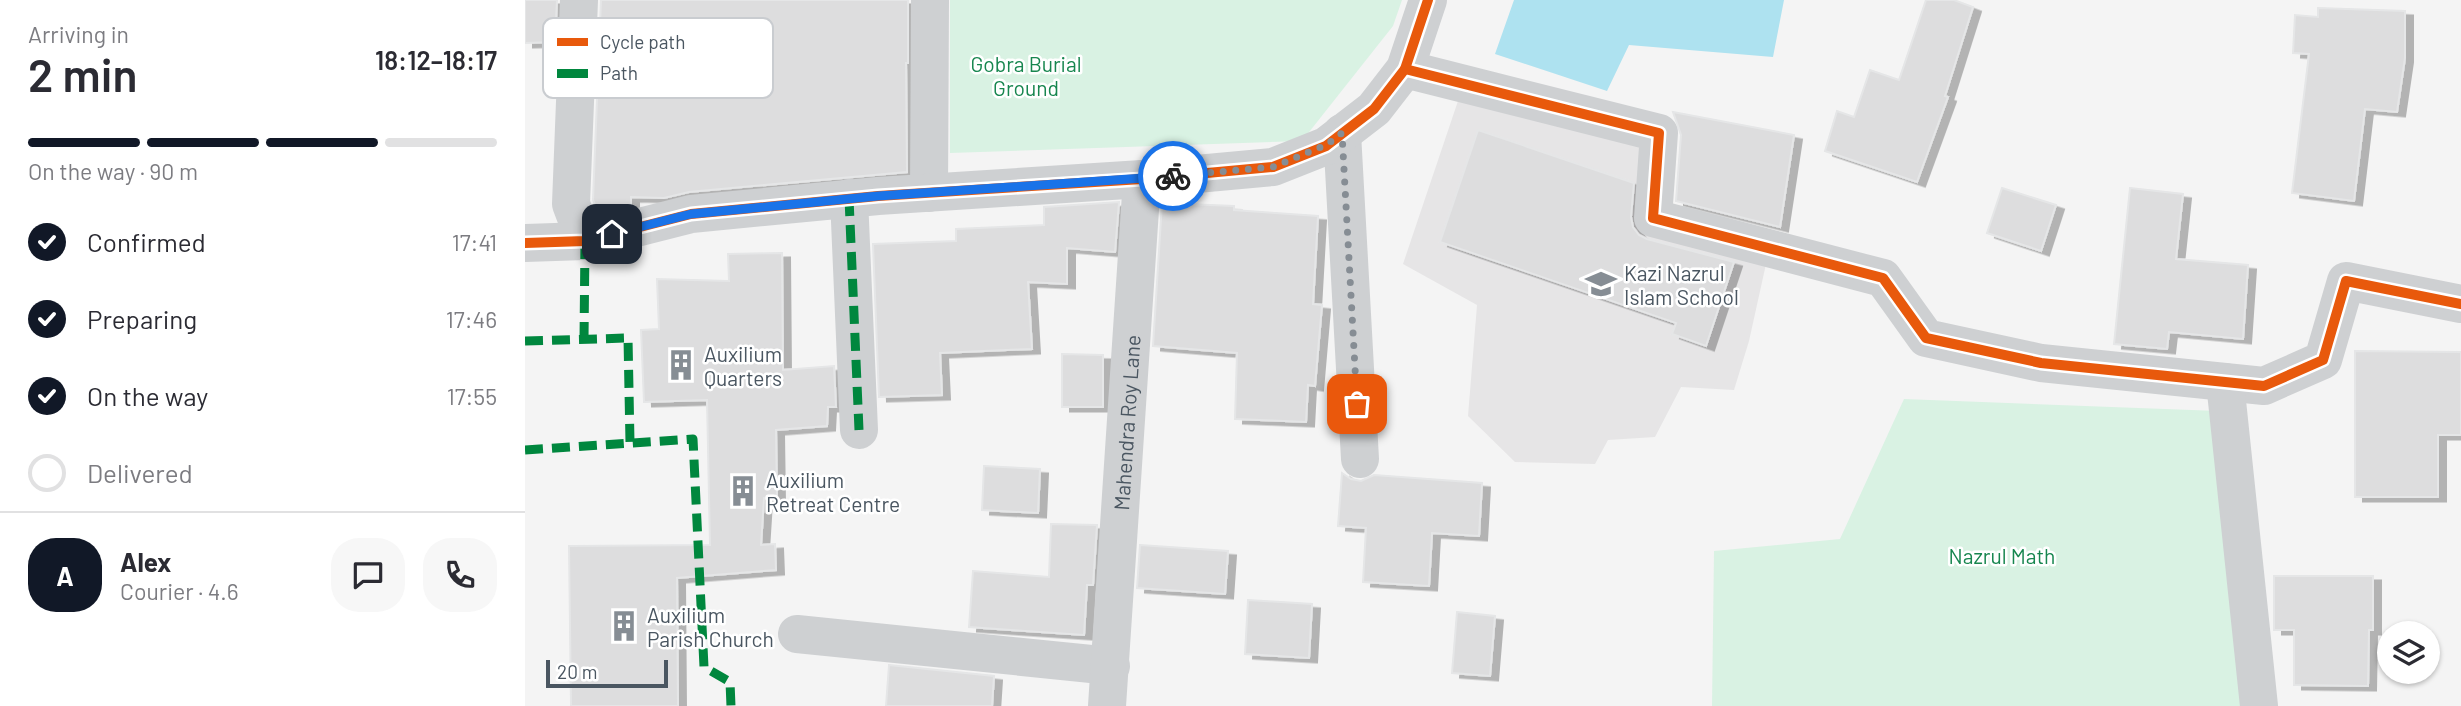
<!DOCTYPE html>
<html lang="en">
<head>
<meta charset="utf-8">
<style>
  :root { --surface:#fff; --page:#f7f7f7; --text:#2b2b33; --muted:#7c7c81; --line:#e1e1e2; --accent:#111827 }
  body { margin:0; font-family:Barlow,sans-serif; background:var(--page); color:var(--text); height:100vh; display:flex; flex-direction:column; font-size:26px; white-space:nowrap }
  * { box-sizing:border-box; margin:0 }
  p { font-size:23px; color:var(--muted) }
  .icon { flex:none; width:38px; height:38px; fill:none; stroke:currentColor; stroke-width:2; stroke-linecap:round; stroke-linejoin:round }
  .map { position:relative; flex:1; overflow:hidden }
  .side { display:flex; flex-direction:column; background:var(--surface); width:525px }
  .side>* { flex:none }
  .controls { position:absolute; left:1852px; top:621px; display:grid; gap:14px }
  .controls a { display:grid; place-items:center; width:63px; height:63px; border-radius:50%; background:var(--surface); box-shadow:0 2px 5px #0004; font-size:35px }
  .scale { position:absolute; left:21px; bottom:18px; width:122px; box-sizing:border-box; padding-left:7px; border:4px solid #4a5661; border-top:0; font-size:19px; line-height:24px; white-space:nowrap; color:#4a5661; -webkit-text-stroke:5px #fff; paint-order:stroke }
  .pin { position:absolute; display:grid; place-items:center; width:60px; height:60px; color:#fff; margin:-30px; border-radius:14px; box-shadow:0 4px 10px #0006 }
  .courier { position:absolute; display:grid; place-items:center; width:70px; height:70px; margin:-35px; border:5px solid #1a73e8; border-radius:50%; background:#fff; color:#222; box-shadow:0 2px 9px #0007 }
  .overview em { font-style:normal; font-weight:600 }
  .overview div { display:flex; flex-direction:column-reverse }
  .overview { display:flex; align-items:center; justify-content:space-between; height:119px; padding:0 28px }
  h1 { font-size:46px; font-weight:600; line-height:52px }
  .bar { display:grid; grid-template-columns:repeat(4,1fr); gap:10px 7px; align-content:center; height:84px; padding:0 28px }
  .bar i { height:9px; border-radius:5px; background:var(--line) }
  .bar .current { background:var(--accent) }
  .bar p { grid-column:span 4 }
  .line { display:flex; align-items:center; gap:18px; padding:0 28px; border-top:2px solid var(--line) }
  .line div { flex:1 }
  .round { display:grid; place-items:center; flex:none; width:74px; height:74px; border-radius:28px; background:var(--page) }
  ol { padding:0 28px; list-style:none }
  li { display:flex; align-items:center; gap:21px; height:77px }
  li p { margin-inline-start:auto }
  li .icon { padding:7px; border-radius:50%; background:var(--accent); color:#fff; stroke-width:4 }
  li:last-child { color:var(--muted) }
  li i { width:38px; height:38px; border:4px solid var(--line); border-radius:50% }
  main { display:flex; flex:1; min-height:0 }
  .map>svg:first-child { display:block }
</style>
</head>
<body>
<main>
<section class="side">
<div class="overview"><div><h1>2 min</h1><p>Arriving in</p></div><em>18:12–18:17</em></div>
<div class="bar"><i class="current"></i><i class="current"></i><i class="current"></i><i></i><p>On the way · 90 m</p></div>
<ol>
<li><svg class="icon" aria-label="check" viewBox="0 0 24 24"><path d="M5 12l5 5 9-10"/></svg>Confirmed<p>17:41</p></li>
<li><svg class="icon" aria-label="check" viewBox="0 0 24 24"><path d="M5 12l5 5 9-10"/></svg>Preparing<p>17:46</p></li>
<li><svg class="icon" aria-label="check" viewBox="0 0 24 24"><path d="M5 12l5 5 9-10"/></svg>On the way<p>17:55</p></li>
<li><i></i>Delivered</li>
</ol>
<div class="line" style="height:126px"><b class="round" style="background:var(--accent);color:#fff">A</b><div><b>Alex</b><p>Courier · 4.6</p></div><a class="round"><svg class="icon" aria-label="chat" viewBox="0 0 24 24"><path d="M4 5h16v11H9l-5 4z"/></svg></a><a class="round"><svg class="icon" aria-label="phone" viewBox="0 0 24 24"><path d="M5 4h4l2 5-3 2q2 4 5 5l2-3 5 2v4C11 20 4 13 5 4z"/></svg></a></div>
</section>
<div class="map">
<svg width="1936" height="706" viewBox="0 0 1936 706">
  <defs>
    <filter id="shadow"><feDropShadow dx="8" dy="4.5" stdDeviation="0" flood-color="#0004"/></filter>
  </defs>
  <rect width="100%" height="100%" fill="#f4f4f4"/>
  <polygon fill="#e6e5e6" points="934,98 1118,144 1117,222 1243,255 1224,341 1209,390 1156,387 1130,437 1083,440 1070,464 990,462 943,416 952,305 878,264"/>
  <g fill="#d9f2e3">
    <polygon points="425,0 877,0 868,26 777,141 425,153"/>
    <polygon points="1379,399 1720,412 1728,706 1187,706 1189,551 1315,539"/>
  </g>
  <polygon fill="#aee2f0" points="989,0 1259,0 1248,57 1104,45 1082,91 970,54"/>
  <g fill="#ddddde" stroke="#e5e6e7" stroke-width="2" filter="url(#shadow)">
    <polygon points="0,0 32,0 30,42 0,43"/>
    <polygon points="76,0 383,0 383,63 381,63 382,172 164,192 139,198 106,197 106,207 71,207 68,200"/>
    <polygon points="1401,0 1429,0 1448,7 1420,96 1423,97 1392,182 1300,151 1312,111 1329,117 1345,70 1374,80"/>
    <polygon points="1793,8 1880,11 1880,58 1872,112 1840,109 1829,201 1767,193 1784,54 1768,53 1770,15 1793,17"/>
    <polygon points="1148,112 1269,135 1255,227 1151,201 1156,135"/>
    <polygon points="953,130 1109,183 1106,217 1108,227 1114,235 1122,239 1209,262 1181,346 1147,334 1151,323 915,242"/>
    <polygon points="1477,188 1531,205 1516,251 1462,233"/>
    <polygon points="1605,188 1658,194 1651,259 1723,265 1718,339 1644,332 1642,349 1589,344"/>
    <polygon points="594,202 590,252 542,248 542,284 503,282 507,349 415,353 417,395 354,397 348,244 431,241 431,229 519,225 519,207"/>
    <polygon points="637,203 709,206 709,210 793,216 788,304 797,305 790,386 783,385 781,422 710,419 712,353 628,346"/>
    <polygon points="257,253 258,370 309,366 311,407 303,407 302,426 251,430 252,499 239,498 236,545 250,544 251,570 152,578 153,706 46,706 44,546 185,545 182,400 119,402 116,330 134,329 132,279 204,281 203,254"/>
    <polygon points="1830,351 1936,352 1936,435 1913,435 1913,497 1830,497"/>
    <polygon points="537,354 578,355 578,407 537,407"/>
    <polygon points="459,466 515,469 513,513 457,510"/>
    <polygon points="817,473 826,479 836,481 849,475 957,483 954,536 907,533 904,586 838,582 841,528 813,526"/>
    <polygon points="526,524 572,525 568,585 562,585 559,635 444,627 448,571 524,577"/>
    <polygon points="615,545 703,551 700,594 612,588"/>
    <polygon points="1749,576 1848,576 1848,630 1844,630 1843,686 1769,685 1769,630 1749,630"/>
    <polygon points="723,600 787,604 784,658 720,654"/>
    <polygon points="932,612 970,616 965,676 927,673"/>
    <polygon points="364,665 469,676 467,706 361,706"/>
  </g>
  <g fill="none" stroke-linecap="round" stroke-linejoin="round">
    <g stroke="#ced0d2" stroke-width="38">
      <polyline points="54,0 46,204 60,241"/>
      <polyline points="880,69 1134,133 1128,218 1358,278 1401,338 1516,363 1739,386 1798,360 1821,281 1936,304"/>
      <polyline points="817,133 835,459"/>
      <polyline points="404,193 405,0"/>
      <polyline points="324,198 334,430"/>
      <polyline points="1700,382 1734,706"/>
      <polyline points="272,634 586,666"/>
      <path id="s1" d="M 582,706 L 617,179"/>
    </g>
    <polyline stroke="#ced0d2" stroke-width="38" points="0,243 60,241 166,214 353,196 617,179 748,167 801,146 849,109 880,69 903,0"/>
    <g stroke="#00873e" stroke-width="9" stroke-dasharray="18 9" stroke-linecap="butt">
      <polyline points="324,198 334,430"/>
      <polyline points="59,340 60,241"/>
      <polyline points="0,341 103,338 105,443"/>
      <polyline points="0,450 168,439 179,667 205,682 206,706"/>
    </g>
    <defs>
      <g id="cycleway">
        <polyline points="880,69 1134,133 1128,218 1358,278 1401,338 1516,363 1739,386 1798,360 1821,281 1936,304"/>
        <polyline points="0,243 60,241 166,214 353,196 617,179 748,167 801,146 849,109 880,69 903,0"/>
      </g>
    </defs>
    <use href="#cycleway" stroke="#fff" stroke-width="15"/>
    <use href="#cycleway" stroke="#e8590c" stroke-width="10"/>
  </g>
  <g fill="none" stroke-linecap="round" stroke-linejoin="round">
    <polyline stroke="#868d94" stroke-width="7" stroke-dasharray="0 12.6" points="648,176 748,167 801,145 817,133 832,404"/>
    <polyline stroke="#1a73e8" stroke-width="9" points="87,234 166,214 353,196 648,176"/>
  </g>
  <defs>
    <symbol id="school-bare" viewBox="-9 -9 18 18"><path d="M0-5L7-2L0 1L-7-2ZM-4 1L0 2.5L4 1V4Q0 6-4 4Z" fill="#868d94" stroke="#fff" stroke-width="2.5" paint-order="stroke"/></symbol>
    <symbol id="building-bare" viewBox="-9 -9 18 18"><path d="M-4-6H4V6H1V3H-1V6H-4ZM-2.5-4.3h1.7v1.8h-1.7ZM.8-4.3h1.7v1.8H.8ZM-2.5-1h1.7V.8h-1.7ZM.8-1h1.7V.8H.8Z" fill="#868d94" stroke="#fff" stroke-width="2.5" paint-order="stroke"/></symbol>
  </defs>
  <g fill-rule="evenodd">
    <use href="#school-bare" x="1054" y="262" width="44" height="44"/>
    <use href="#building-bare" x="134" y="343" width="44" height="44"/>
    <use href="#building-bare" x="196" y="469" width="44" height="44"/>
    <use href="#building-bare" x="77" y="604" width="44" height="44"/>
  </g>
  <g text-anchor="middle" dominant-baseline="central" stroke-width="5" stroke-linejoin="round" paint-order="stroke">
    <g font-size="21" fill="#17864f" stroke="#fff">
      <text x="501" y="63">Gobra Burial<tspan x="501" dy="24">Ground</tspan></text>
      <text x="1477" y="555">Nazrul Math</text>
    </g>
    <g font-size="21" fill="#4a5661" stroke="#fff" text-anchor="start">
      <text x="1099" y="272">Kazi Nazrul<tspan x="1099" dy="24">Islam School</tspan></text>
      <text x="179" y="353">Auxilium<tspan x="179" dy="24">Quarters</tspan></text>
      <text x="241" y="479">Auxilium<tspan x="241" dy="24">Retreat Centre</tspan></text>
      <text x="122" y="614">Auxilium<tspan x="122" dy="24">Parish Church</tspan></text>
    </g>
    <g font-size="21" fill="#4a5661" stroke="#fff">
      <text stroke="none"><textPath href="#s1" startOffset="284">Mahendra Roy Lane</textPath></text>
    </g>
  </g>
  <rect x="18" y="18" width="230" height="80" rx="10" fill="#fff" stroke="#c9ccd0" stroke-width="2"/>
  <rect x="32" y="38" width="31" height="8" fill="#e8590c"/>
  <rect x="32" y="69" width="31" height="9" fill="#00873e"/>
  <g font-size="19" fill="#4a5661">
    <text x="75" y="49">Cycle path</text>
    <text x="75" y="80">Path</text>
  </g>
</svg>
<div class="controls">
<a><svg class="icon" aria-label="layers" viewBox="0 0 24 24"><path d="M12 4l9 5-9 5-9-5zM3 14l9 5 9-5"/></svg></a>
</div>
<div class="scale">20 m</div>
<div class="pin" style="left:832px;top:404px;background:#ea580c"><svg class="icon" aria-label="bag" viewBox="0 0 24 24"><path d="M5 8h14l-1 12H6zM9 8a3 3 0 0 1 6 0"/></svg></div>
<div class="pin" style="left:87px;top:234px;background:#1f2937"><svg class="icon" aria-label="home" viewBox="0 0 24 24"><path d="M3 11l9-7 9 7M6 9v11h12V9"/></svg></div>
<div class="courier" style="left:648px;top:176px"><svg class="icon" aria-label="bike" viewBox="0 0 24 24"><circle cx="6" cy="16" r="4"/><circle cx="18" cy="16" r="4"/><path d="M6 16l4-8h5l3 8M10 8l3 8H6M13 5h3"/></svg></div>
</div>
</main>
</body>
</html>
